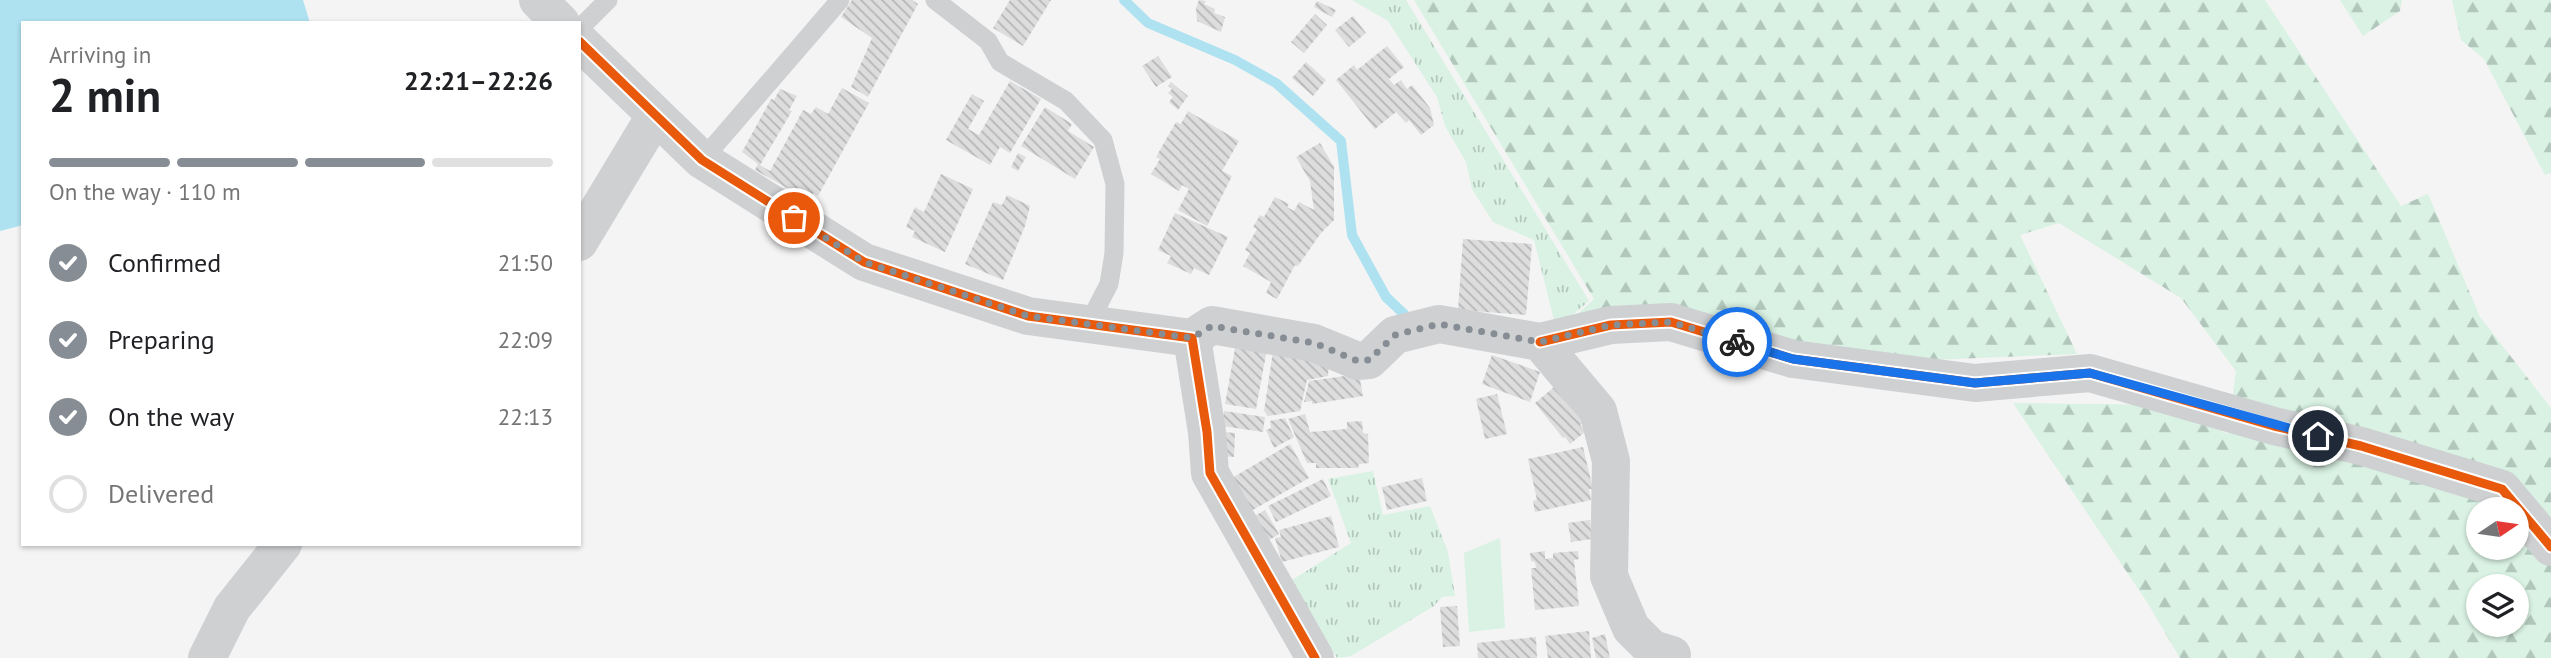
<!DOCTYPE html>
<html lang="en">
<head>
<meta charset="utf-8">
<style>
  :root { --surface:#fff; --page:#f6f6f6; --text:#202124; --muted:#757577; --line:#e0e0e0; --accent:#868d94 }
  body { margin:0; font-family:"PT Sans",sans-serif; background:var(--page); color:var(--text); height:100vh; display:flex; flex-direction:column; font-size:26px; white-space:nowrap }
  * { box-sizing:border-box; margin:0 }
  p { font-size:23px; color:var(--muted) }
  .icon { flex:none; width:38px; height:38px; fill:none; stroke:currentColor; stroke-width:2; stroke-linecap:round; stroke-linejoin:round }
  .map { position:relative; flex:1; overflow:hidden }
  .drawer { position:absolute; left:21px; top:21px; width:560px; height:525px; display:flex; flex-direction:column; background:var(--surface); border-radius:0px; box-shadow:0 2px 5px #0004 }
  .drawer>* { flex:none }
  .needle { width:46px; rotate:77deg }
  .fabs { position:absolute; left:2466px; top:497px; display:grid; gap:14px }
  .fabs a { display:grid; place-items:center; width:63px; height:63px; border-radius:50%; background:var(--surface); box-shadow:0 2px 5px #0004; font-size:35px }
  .pin { position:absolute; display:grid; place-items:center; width:60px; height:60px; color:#fff; margin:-30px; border:4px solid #fff; border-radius:50%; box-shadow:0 2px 7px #0007 }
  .courier { position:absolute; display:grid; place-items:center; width:70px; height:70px; margin:-35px; border:5px solid #1a73e8; border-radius:50%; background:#fff; color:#222; box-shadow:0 2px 9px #0007 }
  .head em { font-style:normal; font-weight:700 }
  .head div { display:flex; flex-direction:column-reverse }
  .head { display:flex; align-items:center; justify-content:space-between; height:119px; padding:0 28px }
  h1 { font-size:46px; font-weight:700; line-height:52px }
  .bar { display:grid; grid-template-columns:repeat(4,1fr); gap:10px 7px; align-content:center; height:84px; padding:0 28px }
  .bar i { height:9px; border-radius:5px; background:var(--line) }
  .bar .selected { background:var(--accent) }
  .bar p { grid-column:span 4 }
  ol { padding:0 28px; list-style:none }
  li { display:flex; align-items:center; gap:21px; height:77px }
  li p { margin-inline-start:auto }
  li .icon { padding:7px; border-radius:50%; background:var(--accent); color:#fff; stroke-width:4 }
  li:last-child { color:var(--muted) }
  li i { width:38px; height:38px; border:4px solid var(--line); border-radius:50% }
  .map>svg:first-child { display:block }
</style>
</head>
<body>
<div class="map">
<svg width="2551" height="658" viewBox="0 0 2551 658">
  <defs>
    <pattern id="grass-tufts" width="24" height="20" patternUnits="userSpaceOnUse" patternTransform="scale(1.75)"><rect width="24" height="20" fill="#d9f2e3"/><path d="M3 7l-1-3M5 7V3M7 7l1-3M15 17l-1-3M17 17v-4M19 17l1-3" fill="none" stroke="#b2c7bb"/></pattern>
    <pattern id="forest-firs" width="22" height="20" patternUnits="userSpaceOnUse" patternTransform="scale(1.75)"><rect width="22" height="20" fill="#d9f2e3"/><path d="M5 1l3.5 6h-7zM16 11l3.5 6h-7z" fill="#b2c7bb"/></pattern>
    <pattern id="building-back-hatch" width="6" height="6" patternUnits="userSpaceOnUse" patternTransform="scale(1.75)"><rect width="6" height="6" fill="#ddddde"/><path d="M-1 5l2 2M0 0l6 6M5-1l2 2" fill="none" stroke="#b5b6b7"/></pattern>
  </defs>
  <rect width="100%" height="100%" fill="#f4f4f4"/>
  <g fill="url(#grass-tufts)">
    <polygon points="1352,0 1406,0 1589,301 1552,332 1554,320 1534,240 1493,222 1472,189 1466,162 1445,126 1437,97 1388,21"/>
    <polygon points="1373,471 1383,515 1430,506 1448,552 1455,596 1442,597 1434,606 1351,656 1337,658 1292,580 1351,543 1328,479"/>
  </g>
  <g fill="url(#forest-firs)" fill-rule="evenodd">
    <path d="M 1414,0 L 2265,0 L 2401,206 L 2428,194 L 2480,317 L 2551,408 L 2551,658 L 2180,658 L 2147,602 L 2013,403 L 2166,405 L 2228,434 L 2236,371 L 2181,298 L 2059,223 L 2020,235 L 2077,354 L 1879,362 L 1611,310 L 1558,332 L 1594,299 ZM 2478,509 L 2516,509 L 2516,548 L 2478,548 ZM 2478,586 L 2516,586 L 2516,625 L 2478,625 Z"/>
    <polygon points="2340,0 2402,0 2400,11 2363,36"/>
    <polygon points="2452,0 2551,0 2551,173 2545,175 2484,59 2461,40"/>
  </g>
  <polygon fill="#d9f2e3" points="1500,538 1505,628 1469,632 1464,553"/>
  <polygon fill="#aee2f0" points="0,0 303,0 310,23 23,23 23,225 0,231"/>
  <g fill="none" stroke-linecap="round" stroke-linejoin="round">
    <polyline stroke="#aee2f0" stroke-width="10" points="1124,0 1148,23 1235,60 1276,83 1341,141 1352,235 1386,297 1404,314"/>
  </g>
  <g fill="url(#building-back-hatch)">
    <polygon points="852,0 912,0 918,4 868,97 851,87 872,38 841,17"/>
    <polygon points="1010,0 1051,0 1023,46 993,28"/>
    <polygon points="1199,0 1206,1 1204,4 1215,9 1214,13 1225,17 1221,32 1197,21 1196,8"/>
    <polygon points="1317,1 1336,10 1332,17 1314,7"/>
    <polygon points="1315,14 1327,25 1304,53 1291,42"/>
    <polygon points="1353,16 1366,33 1349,47 1335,30"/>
    <polygon points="1387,46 1404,67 1389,79 1394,85 1401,80 1407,89 1412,85 1430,108 1434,125 1421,135 1409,120 1406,123 1396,112 1375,129 1336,80 1354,65 1357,70"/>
    <polygon points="1158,56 1172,77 1156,87 1142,66"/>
    <polygon points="1306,62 1326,80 1313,96 1292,78"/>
    <polygon points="1010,81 1041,99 1010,153 1000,147 990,165 946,140 972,94 984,101 968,129 979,135"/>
    <polygon points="1171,82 1188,96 1178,110 1169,102 1173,97 1168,93 1172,89 1168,86"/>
    <polygon points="842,88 869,103 818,196 813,193 809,200 755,170 758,164 742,152 771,99 774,100 780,89 797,96 789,110 792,111 760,165 770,171 803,110 811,114 816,107 828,114"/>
    <polygon points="1045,107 1072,124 1068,131 1094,147 1075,179 1021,146"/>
    <polygon points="1188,111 1239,141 1222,171 1232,176 1207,226 1178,210 1189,189 1182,185 1179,191 1151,174 1160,159 1156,157 1176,122 1181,124"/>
    <polygon points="1320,143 1334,167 1334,220 1321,233 1298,266 1295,265 1277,299 1266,293 1271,282 1243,266 1250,253 1245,250 1257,229 1253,227 1260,215 1264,217 1275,197 1289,204 1287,207 1294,211 1299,202 1314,210 1310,181 1296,157"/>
    <polygon points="1018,153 1026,157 1018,171 1011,167"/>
    <polygon points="941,174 973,189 945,252 912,237 915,231 906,227 915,207 924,212"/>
    <polygon points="1007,195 1030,206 1025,226 1003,280 965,264 993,202 1002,205"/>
    <polygon points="1175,213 1228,237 1209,275 1194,268 1191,274 1167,263 1171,256 1158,250"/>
    <polygon points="1463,239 1532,244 1526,315 1458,310"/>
    <polygon points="1236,343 1267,349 1256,409 1225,404"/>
    <polygon points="1273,351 1329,362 1328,376 1307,380 1300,411 1268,416 1264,411"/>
    <polygon points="1492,355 1540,372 1530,402 1482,384"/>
    <polygon points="1359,374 1363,396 1312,404 1312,401 1304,402 1309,381"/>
    <polygon points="1554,387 1583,423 1580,425 1585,432 1570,444 1565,437 1563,438 1535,403"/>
    <polygon points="1497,394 1507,434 1485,439 1476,399"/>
    <polygon points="1224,411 1265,417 1263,432 1222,426"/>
    <polygon points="1305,414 1310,432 1347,429 1347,422 1362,421 1363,433 1368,434 1369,463 1359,464 1358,468 1316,468 1316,463 1307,463 1288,419"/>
    <polygon points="1285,418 1294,437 1274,448 1266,430 1271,428 1270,421"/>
    <polygon points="1223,432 1235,433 1234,457 1221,456"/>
    <polygon points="1290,444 1309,478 1251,511 1232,478"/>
    <polygon points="1583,447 1593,489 1589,489 1591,500 1535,512 1533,501 1537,500 1528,459"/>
    <polygon points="1422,478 1427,501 1387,510 1382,487"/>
    <polygon points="1323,479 1331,496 1276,522 1268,506"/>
    <polygon points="1265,510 1279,534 1269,540 1255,516"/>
    <polygon points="1331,516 1339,547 1282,562 1275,538 1281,537 1279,530"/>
    <polygon points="1590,520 1592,539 1571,542 1568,523"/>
    <polygon points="1545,551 1545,559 1553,558 1553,553 1578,551 1579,559 1574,560 1579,606 1535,610 1531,568 1536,568 1535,562 1531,561 1530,553"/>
    <polygon points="1457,606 1460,646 1443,647 1440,607"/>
    <polygon points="1589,631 1591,658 1548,658 1545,636"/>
    <polygon points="1605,634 1610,658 1596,658 1592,638"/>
    <polygon points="1536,637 1537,658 1478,658 1477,643"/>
  </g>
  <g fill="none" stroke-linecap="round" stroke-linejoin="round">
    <g stroke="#ced0d2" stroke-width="19">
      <polyline points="935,0 988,41 1000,62 1066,101 1103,140 1115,184 1114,253 1109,284 1092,317 1091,324"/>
      <polyline points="579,29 608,0"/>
      <polyline points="702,160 840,0"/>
    </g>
    <g stroke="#ced0d2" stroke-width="38">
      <polyline points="538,0 561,23"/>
      <polyline points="579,41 702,160 864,262 1028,316 1192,338 1207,432 1210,473 1315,658"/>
      <polyline points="579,242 655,116"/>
      <polyline points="1192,338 1212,325 1314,343 1358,361 1369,360 1395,335 1439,324 1540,342 1598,411 1611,461 1609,576 1631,628 1652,649 1672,655 1671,658"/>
      <polyline points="1540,342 1611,325 1671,322 1793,359 1975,383 2090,373 2274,426 2361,446 2502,489 2551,547"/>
      <polyline points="207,658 232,608 283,544"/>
    </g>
    <defs>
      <g id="cycleway">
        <polyline points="579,41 702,160 864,262 1028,316 1192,338 1207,432 1210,473 1315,658"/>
        <polyline points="1540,342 1611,325 1671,322 1793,359 1975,383 2090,373 2274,426 2361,446 2502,489 2551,547"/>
      </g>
    </defs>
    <use href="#cycleway" stroke="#fff" stroke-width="13"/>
    <use href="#cycleway" stroke="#e8590c" stroke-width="9"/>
  </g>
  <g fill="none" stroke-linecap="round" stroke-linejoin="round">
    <polyline stroke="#868d94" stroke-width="7" stroke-dasharray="0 12.6" points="794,218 864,262 1028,316 1192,338 1212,326 1314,343 1358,361 1369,360 1395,335 1439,324 1540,342 1611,325 1671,322 1737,342"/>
    <polyline stroke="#1a73e8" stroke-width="9" points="1737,342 1793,359 1975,383 2090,373 2318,436"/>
  </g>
</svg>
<div class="fabs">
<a><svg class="needle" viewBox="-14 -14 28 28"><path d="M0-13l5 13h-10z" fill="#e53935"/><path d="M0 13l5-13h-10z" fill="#757577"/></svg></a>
<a><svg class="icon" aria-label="layers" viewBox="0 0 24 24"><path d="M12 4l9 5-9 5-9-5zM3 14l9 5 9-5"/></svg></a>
</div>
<div class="pin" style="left:794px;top:218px;background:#ea580c"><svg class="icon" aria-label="bag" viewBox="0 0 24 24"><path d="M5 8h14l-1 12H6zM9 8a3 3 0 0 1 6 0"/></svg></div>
<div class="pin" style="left:2318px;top:436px;background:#1f2937"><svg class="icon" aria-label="home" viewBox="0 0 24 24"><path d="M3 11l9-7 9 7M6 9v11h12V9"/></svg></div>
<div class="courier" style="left:1737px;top:342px"><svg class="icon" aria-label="bike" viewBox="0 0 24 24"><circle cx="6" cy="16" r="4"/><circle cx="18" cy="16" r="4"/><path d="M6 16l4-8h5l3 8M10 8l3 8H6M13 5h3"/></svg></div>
<section class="drawer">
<div class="head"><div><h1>2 min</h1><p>Arriving in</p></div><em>22:21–22:26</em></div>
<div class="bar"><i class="selected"></i><i class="selected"></i><i class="selected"></i><i></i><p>On the way · 110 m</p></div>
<ol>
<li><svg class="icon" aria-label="check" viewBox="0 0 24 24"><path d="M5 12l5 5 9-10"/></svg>Confirmed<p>21:50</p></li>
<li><svg class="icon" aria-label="check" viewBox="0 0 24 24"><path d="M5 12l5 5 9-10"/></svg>Preparing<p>22:09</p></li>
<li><svg class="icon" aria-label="check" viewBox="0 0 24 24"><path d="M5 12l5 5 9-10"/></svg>On the way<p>22:13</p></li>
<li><i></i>Delivered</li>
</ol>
</section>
</div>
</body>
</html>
